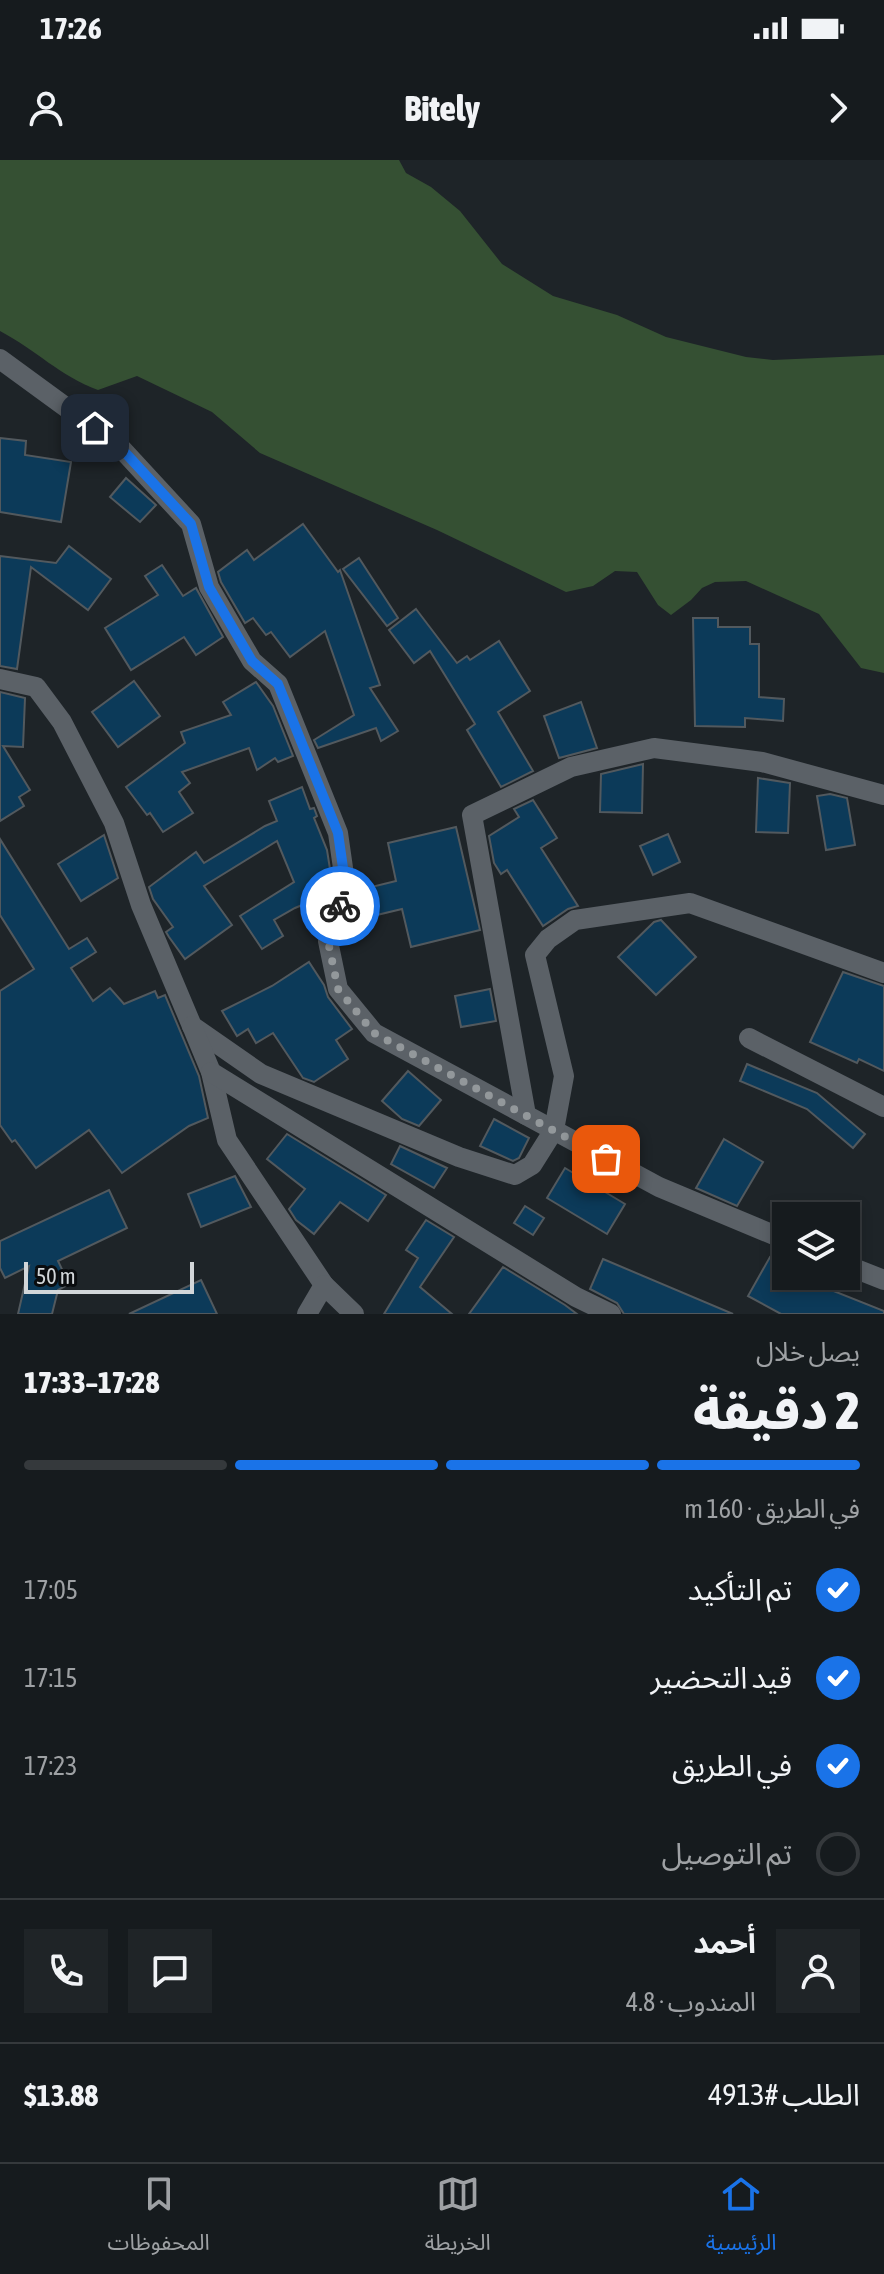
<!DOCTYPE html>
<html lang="ar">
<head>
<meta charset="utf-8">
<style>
  :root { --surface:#161b1e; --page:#1f2427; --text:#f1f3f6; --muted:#9ea1a4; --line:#35393c; --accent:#1a73e8 }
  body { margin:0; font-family:"Asap Condensed","Noto Sans Arabic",sans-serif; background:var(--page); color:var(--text); direction:rtl; height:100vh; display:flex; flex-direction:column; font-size:30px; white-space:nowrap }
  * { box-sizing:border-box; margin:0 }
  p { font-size:26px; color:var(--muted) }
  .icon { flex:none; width:44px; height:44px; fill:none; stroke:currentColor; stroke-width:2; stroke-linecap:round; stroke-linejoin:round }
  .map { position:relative; height:1154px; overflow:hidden; direction:ltr }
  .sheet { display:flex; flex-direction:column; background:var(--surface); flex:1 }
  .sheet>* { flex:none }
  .tools { position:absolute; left:772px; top:1042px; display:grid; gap:16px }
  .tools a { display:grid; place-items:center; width:88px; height:88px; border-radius:0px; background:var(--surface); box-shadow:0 4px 12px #0003,0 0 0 2px var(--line); font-size:40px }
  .scale { position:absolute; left:24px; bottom:20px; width:170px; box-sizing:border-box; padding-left:8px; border:4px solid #d2d6d9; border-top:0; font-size:22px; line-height:28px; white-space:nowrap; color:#d2d6d9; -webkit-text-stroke:6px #0a0c0e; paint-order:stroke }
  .pin { position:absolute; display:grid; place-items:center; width:68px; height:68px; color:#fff; margin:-34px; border-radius:16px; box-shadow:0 4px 12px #0006 }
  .courier { position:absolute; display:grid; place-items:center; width:80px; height:80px; margin:-40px; border:6px solid #1a73e8; border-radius:50%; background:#fff; color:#222; box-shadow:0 2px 10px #0007 }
  .headline em { font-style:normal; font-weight:800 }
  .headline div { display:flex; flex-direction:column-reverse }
  .headline { display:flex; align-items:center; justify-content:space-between; height:136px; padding:0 24px }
  h1 { font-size:52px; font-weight:800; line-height:60px }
  .bar { display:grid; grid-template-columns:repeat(4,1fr); gap:12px 8px; align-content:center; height:96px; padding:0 24px }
  .bar i { height:10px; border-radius:6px; background:var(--line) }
  .bar .active { background:var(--accent) }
  .bar p { grid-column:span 4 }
  .line { display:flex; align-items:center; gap:20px; padding:0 24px; border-top:2px solid var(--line) }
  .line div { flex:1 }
  .round { display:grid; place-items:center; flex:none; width:84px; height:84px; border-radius:0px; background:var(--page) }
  ol { padding:0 24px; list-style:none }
  li { display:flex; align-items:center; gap:24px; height:88px }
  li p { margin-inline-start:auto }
  li .icon { padding:8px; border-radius:50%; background:var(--accent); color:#fff; stroke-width:4 }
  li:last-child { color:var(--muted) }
  li i { width:44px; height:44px; border:4px solid var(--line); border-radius:50% }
  .status { display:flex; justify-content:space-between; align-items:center; height:56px; padding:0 40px; background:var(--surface); direction:ltr }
  .status svg { height:22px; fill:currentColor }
  header { display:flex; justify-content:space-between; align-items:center; height:104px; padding:0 24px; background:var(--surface); font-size:36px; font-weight:800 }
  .menu { display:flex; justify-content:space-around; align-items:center; height:112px; border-top:2px solid var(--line); background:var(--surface); font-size:22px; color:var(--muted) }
  .menu a { display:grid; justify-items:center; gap:4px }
  .menu .active { color:var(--accent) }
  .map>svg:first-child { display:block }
</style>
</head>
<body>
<div class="status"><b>17:26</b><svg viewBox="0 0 49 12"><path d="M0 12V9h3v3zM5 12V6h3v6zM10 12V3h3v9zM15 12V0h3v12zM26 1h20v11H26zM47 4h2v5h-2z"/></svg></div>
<header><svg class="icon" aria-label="forward" viewBox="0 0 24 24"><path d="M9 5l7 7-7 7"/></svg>Bitely<svg class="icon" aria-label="person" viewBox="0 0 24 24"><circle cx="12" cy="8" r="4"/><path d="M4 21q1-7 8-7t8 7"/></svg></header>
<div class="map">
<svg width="884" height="1154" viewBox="0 0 884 1154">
  <rect width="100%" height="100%" fill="#1e2428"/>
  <path fill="#355033" d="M 0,0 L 399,0 L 406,13 L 431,27 L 460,51 L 502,104 L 553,136 L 617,155 L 666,177 L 746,197 L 773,200 L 884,195 L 884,513 L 861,508 L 819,454 L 746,421 L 715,422 L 702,428 L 691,440 L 671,455 L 658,445 L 637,412 L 615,411 L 593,426 L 566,432 L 437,370 L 260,293 L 212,252 L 137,216 L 98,230 C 60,216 36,190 0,171 Z"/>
  <g fill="#0c3a59" stroke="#52595e" stroke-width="2">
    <polygon points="0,278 26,281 25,295 71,302 61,362 0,352"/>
    <polygon points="126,318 156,345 140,362 110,337"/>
    <polygon points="303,364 338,412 340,410 380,525 370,528 398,571 381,581 376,568 318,588 314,580 354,555 325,471 290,497 271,472 266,475 253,458 245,463 221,422 218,412 247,390 254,400"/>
    <polygon points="69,386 111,419 88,450 31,407 17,509 0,506 0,396 56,403"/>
    <polygon points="359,398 398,458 387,466 343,409"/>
    <polygon points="162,405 183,436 196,428 223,477 196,495 184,477 131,510 105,468 158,435 145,416"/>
    <polygon points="416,449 457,503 467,496 470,500 499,481 530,531 498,552 533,611 501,627 467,570 475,564 430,491 414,503 389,470"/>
    <polygon points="693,458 718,458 718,467 750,467 750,484 759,484 759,537 784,539 783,561 745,558 745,567 695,566"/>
    <polygon points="134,521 160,556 118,587 92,552"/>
    <polygon points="256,522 273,546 293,596 278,602 275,598 257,610 249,588 182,612 190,623 179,632 193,653 163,672 150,653 147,655 126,627 185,583 181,572 231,555 223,542"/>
    <polygon points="0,532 25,538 23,587 3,586 30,630 19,637 24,646 0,661"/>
    <polygon points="581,542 597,588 559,598 544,556"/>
    <polygon points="643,604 642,653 600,652 601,614"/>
    <polygon points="758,618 790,623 788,673 756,672"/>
    <polygon points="302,627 310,649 314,648 317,656 314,658 327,690 333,728 331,733 295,748 274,760 283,776 262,789 240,756 294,722 277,681 204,726 232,765 185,799 169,777 166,772 173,767 153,739 149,727 196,692 204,703 265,666 277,661 269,641"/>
    <polygon points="830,634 847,638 855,685 826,690 817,636"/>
    <polygon points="533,640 557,678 541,688 578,746 568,749 543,766 507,710 501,714 494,703 489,676 519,657 514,649"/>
    <polygon points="456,667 480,770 411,787 402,749 356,760 353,748 359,730 396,721 388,683"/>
    <polygon points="668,674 680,702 653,715 640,686"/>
    <polygon points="104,675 118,718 81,741 58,704"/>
    <polygon points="0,679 69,789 87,778 96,792 71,808 93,841 110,828 124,844 155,831 158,838 165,835 199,916 208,958 189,966 122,1013 89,970 36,1008 15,980 12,982 0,965 0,831 34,809 0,755"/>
    <polygon points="661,760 696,797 656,835 618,797 654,762"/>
    <polygon points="309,802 324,825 328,837 352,869 336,880 348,899 314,922 303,918 273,873 256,883 248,869 237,876 222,851 272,826"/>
    <polygon points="843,812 884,826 884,911 859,899 857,903 810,882"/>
    <polygon points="490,829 496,861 461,867 455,836"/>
    <polygon points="747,904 817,933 865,974 853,988 807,949 740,921"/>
    <polygon points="408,911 441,940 419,966 402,959 382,941"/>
    <polygon points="494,959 529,978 519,998 513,1001 480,986"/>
    <polygon points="287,974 386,1035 368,1061 340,1042 314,1074 296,1060 289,1049 305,1029 267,999"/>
    <polygon points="724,979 763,1002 737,1046 696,1028"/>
    <polygon points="400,986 447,1008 434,1028 391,1004"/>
    <polygon points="565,1008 625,1044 607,1074 547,1038"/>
    <polygon points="235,1016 251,1047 201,1067 188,1034"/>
    <polygon points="109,1030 127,1068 58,1101 69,1124 58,1130 52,1154 18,1154 29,1106 5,1118 0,1108 0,1081"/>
    <polygon points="525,1046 544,1058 533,1075 514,1063"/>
    <polygon points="426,1060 454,1077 420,1127 452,1154 384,1154 418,1098 406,1090"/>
    <polygon points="770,1097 786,1105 786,1116 796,1116 884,1151 884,1154 781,1154 748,1136"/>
    <polygon points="603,1099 733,1154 624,1154 617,1143 590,1129"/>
    <polygon points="503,1107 565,1145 577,1154 469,1154"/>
    <polygon points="201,1120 217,1154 129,1154"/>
  </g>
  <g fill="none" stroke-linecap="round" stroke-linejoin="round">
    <g stroke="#5b6167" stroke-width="20">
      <polyline points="0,199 119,286 191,364 209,427 252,501 278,524 338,673 346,729 328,781 338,829 374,873 659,1027 786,1080"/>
      <polyline points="0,519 36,527 62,562 114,663 141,745 192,866 261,914 459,997 515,1015 532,1005 554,970 564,916 535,795 548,779 575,760 690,743 884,813"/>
      <polyline points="192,866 211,912 227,980 324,1125"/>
      <polyline points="749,878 884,947"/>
      <polyline points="211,912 576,1137 611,1154"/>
      <polyline points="526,955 472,655 571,607 654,588 762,602 884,635"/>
      <polyline points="846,1105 884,1120"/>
      <polyline points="307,1154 324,1125 354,1154"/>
    </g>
  </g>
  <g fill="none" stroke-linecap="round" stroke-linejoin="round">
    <polyline stroke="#93989b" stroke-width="8" stroke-dasharray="0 14.4" points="340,746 328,781 338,829 374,873 606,999"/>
    <polyline stroke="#1a73e8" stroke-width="10" points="95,268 119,286 191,364 209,427 252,501 278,524 338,673 346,729 340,746"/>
  </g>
</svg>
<div class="tools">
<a><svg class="icon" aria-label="layers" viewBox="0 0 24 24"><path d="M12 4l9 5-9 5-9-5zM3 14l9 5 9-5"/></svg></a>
</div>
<div class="scale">50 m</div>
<div class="pin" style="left:606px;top:999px;background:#ea580c"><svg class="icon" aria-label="bag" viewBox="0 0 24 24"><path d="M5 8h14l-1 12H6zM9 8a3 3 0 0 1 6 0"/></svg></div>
<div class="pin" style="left:95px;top:268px;background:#1f2937"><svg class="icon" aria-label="home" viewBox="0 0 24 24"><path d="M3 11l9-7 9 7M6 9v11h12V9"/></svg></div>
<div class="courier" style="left:340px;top:746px"><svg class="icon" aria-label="bike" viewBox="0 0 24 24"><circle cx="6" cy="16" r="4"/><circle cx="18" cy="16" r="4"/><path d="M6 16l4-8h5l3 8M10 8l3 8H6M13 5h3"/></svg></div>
</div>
<section class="sheet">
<div class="headline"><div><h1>2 دقيقة</h1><p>يصل خلال</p></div><em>17:28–17:33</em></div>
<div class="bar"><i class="active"></i><i class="active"></i><i class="active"></i><i></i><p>في الطريق · 160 m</p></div>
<ol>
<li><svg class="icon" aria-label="check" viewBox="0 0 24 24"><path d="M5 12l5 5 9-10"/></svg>تم التأكيد<p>17:05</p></li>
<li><svg class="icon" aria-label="check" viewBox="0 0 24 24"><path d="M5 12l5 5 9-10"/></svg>قيد التحضير<p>17:15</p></li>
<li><svg class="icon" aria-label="check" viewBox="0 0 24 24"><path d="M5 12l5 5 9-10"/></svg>في الطريق<p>17:23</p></li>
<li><i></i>تم التوصيل</li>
</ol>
<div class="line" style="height:144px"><a class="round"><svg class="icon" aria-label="person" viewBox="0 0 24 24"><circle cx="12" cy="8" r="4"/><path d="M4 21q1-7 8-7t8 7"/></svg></a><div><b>أحمد</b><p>المندوب · 4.8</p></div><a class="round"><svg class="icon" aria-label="chat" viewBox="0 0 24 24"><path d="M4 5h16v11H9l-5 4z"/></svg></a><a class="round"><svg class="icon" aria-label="phone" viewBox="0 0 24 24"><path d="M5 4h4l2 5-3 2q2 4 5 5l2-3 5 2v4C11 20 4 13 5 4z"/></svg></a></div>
<div class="line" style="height:104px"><div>الطلب #4913</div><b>$13.88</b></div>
</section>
<nav class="menu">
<a class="active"><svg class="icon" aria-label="home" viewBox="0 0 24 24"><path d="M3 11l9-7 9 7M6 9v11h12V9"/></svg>الرئيسية</a>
<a><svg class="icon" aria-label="map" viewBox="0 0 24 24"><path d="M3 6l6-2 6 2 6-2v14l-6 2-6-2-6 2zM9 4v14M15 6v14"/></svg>الخريطة</a>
<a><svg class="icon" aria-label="saved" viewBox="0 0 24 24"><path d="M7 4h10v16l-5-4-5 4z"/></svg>المحفوظات</a>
</nav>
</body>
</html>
